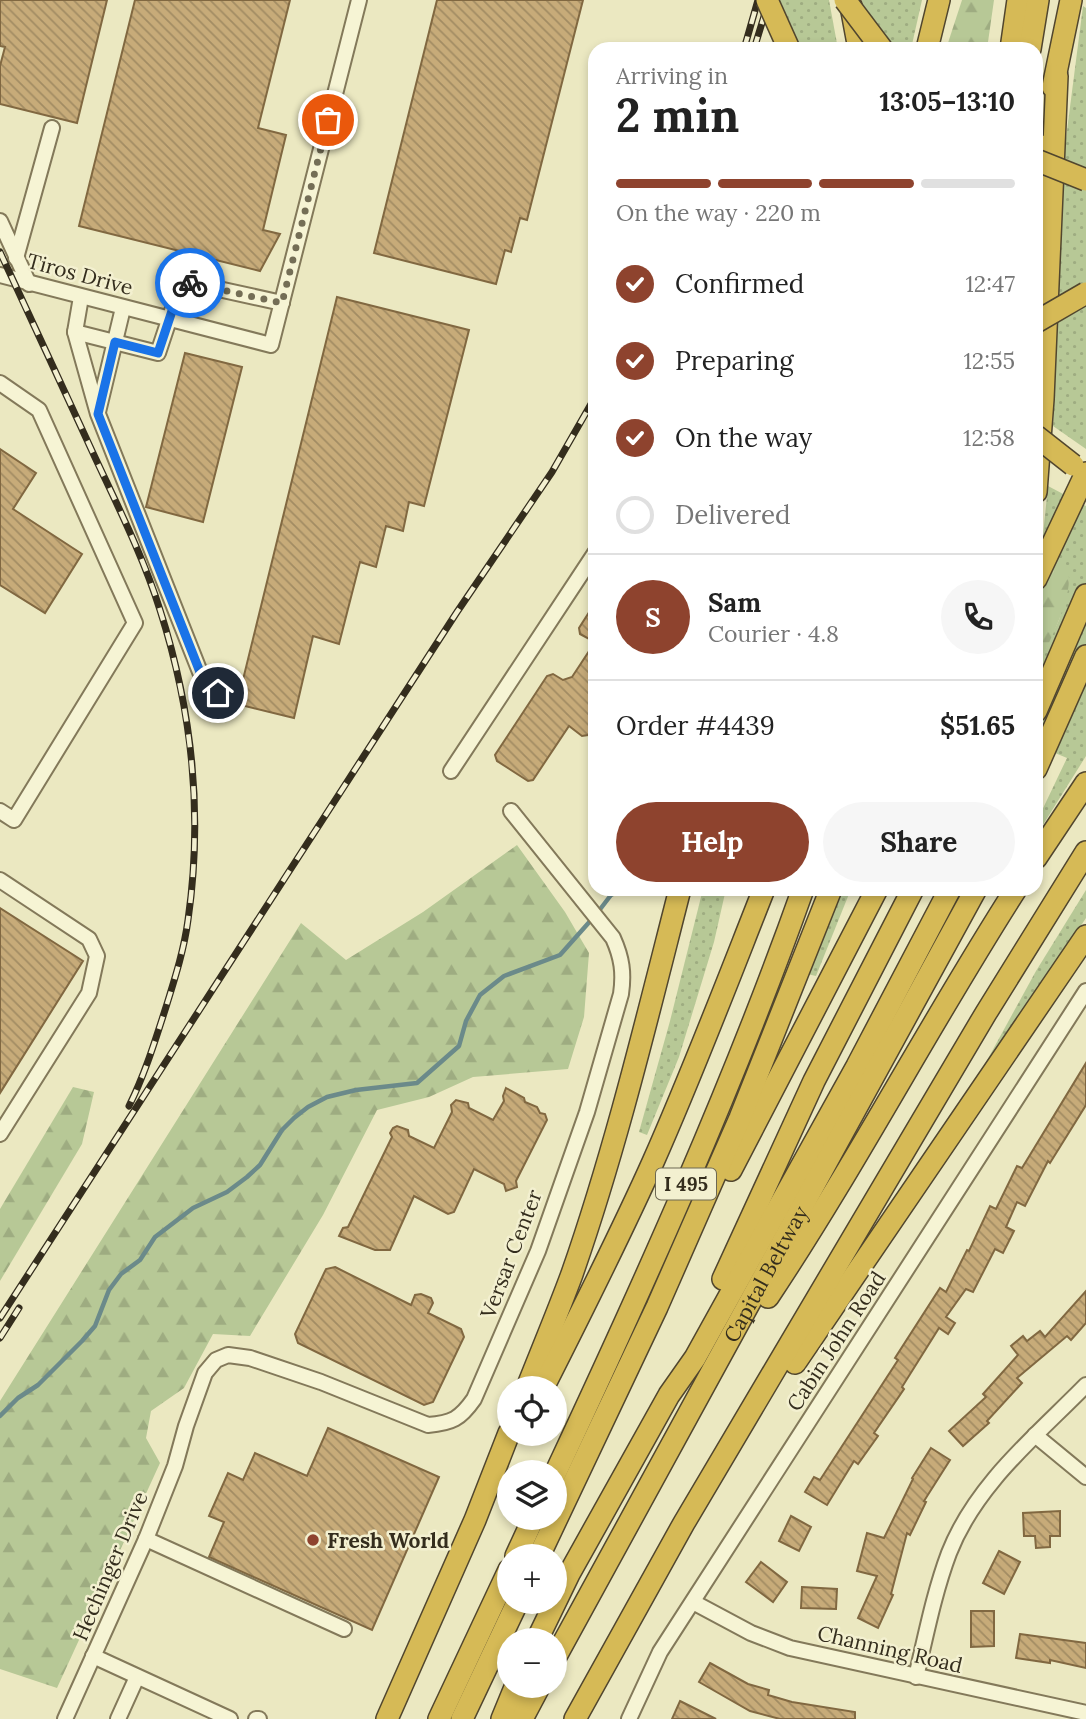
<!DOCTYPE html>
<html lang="en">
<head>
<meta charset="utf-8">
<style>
  :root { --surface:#fff; --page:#f6f6f6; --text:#222; --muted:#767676; --line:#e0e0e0; --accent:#8e432e }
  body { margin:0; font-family:Lora,serif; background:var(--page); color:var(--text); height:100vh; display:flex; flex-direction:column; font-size:26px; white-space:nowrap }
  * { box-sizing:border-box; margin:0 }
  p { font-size:23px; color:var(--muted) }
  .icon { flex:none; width:38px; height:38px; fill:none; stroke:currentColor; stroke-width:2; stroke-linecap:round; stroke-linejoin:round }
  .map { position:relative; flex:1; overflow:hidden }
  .details { position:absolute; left:588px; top:42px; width:455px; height:854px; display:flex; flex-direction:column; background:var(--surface); border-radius:21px; box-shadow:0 4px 10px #0003 }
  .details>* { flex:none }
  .tools { position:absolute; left:497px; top:1376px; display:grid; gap:14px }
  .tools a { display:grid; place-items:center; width:70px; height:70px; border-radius:50%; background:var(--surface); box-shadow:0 4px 10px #0003; font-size:35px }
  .pin { position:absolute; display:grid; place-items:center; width:60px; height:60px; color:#fff; margin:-30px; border:4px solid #fff; border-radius:50%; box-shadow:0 2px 7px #0007 }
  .courier { position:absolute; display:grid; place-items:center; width:70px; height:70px; margin:-35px; border:5px solid #1a73e8; border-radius:50%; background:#fff; color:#222; box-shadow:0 2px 9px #0007 }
  .overview em { font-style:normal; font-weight:700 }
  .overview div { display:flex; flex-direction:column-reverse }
  .overview { display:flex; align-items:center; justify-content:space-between; height:119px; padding:0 28px }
  h1 { font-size:46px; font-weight:700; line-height:52px }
  .bar { display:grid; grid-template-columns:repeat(4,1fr); gap:10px 7px; align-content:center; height:84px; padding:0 28px }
  .bar i { height:9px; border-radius:5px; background:var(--line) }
  .bar .current { background:var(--accent) }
  .bar p { grid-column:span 4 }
  .line { display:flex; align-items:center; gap:18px; padding:0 28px; border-top:2px solid var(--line) }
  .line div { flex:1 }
  .round { display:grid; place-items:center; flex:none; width:74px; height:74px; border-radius:37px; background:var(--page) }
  ol { padding:0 28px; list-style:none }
  li { display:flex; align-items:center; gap:21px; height:77px }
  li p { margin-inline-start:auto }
  li .icon { padding:7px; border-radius:50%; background:var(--accent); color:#fff; stroke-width:4 }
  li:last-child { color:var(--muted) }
  li i { width:38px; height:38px; border:4px solid var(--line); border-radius:50% }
  .action { display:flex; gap:14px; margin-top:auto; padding:14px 28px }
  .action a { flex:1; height:80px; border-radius:42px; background:var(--accent); color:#fff; font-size:28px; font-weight:700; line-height:80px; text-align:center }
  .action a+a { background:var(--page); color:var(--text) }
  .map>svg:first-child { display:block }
</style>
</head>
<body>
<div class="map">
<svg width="1086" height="1719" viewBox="0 0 1086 1719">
  <defs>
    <pattern id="grass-dots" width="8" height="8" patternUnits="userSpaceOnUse" patternTransform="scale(1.75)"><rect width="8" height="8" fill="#b7c896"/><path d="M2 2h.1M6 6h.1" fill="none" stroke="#9eac81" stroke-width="1.8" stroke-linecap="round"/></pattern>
    <pattern id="forest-firs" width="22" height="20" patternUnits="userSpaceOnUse" patternTransform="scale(1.75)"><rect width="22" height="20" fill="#b7c896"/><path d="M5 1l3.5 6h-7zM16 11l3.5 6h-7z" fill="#9eac81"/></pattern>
    <pattern id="building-back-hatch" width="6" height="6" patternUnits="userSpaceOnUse" patternTransform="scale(1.75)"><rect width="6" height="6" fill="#c7ab79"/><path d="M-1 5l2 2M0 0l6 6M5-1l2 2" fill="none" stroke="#a28c63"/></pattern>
  </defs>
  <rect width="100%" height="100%" fill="#ebe8c1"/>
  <g fill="url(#grass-dots)">
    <polygon points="779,0 829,0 838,49 798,49"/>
    <polygon points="862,0 922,0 911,49 869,49"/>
    <polygon points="1083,6 1086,8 1086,449 1053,426 1065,146"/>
    <polygon points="1048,486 1086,506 1086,756 1041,828 1036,823 1067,758 1036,745 1036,669 1059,620 1069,581 1054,571 1046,591 1036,634 1036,604"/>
    <polygon points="703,889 726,889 714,942 679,1057 647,1135 639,1132 670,1021"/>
    <polygon points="837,889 851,889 816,976 807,974"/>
    <polygon points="1086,890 1086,918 988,1065 985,1064 1036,971"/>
  </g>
  <g fill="url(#forest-firs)">
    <polygon points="962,0 994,0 987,49 946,49"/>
    <path d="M 1058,567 L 1067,568 C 1077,591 1047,647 1036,669 C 1036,642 1037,587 1058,567 Z"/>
    <polygon points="517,845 565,912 589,953 584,1017 568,1069 473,1077 429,1097 377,1110 323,1215 250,1336 213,1334 184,1388 151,1411 146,1438 160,1463 57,1688 0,1669 0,1401 301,923 346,960 423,912"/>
    <polygon points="73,1087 94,1092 82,1144 0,1281 0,1209"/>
  </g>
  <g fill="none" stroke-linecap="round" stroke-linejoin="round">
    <g stroke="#6b8a8a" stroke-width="4.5">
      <polyline points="598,912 611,895 621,889"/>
      <polyline points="0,1416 18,1398 38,1385 82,1341 95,1326 109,1290 121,1274 140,1260 155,1237 193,1208 227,1192 247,1177 260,1165 282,1130 294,1118 308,1107 327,1097 356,1090 417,1083 459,1046 466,1021 480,995 504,976 560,955 592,919"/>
    </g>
  </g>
  <g fill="url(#building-back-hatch)" stroke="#816841" stroke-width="2">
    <polygon points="0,0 107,0 77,123 0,104 0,66 5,47 0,46"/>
    <polygon points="135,0 290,0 258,128 286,135 263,230 280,234 260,271 79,226"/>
    <polygon points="437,0 583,0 527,220 520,218 511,252 505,250 496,284 374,253"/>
    <polygon points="337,297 469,330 424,506 409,502 403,531 386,526 376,567 360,562 339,644 313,636 294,718 237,704"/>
    <polygon points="185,353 242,367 203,522 146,507"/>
    <polygon points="0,449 36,473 13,509 82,554 45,613 0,585"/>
    <polygon points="595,603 595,724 588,735 582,736 569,726 533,780 528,781 497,761 495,755 547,676 553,674 563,680 572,677 595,642 580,634 579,628"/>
    <polygon points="0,908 83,961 0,1093"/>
    <polygon points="1086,1063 1086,1105 1050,1163 1048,1161 1025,1206 1017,1202 1006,1227 1014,1231 1003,1253 995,1249 973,1292 966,1289 946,1317 955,1323 948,1334 939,1328 902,1387 904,1389 874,1433 878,1436 858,1464 854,1461 827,1505 805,1492 814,1477 820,1480 898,1360 895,1358 940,1288 946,1292 967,1250 969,1251 990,1206 996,1209 1017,1166 1022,1168"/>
    <polygon points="506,1088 524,1098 525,1102 537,1107 540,1113 545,1114 547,1120 516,1181 517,1187 506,1191 504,1184 474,1169 454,1212 448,1214 414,1196 390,1250 375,1250 339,1236 343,1228 348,1227 392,1137 390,1133 393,1128 397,1126 408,1130 409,1136 434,1148 452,1112 451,1105 456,1100 468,1103 469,1108 493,1120 504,1101 503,1096"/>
    <polygon points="335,1267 411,1305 415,1295 421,1294 431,1298 433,1303 428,1313 461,1329 464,1337 433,1402 424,1405 298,1343 295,1334 326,1269"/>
    <polygon points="1086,1291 1086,1323 1071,1340 1067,1336 1017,1378 1022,1383 987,1421 989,1423 963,1446 949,1431 986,1397 983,1394 1018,1355 1011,1346 1023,1336 1027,1341 1040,1331 1045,1337"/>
    <polygon points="328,1428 439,1477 372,1630 209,1557 224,1522 209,1516 228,1473 243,1480 255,1453 307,1476"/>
    <polygon points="931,1448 950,1460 924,1501 926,1502 910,1535 907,1533 891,1594 893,1595 878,1628 858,1618 877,1576 857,1571 867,1533 884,1538 913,1479 912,1478"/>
    <polygon points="1060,1511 1060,1536 1050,1536 1050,1547 1036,1548 1035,1536 1024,1536 1023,1513"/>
    <polygon points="791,1516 811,1527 799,1551 779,1541"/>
    <polygon points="999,1551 1020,1562 1004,1594 983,1583"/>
    <polygon points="761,1562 787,1582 773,1602 746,1582"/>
    <polygon points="802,1587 837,1589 836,1609 801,1608"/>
    <polygon points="971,1611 994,1611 994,1646 971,1647"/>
    <polygon points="1020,1634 1086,1643 1086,1668 1050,1660 1050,1663 1016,1658"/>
    <polygon points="710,1663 748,1684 769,1690 768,1695 792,1702 855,1712 855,1719 780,1719 750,1711 699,1682"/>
    <polygon points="680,1701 716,1719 672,1719"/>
  </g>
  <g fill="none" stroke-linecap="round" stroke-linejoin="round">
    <defs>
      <g id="minor">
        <polyline points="0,221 29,284"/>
        <polyline points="16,258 52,128"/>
        <polyline points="0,275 271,345 359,0"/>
        <polyline points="81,297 75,332 98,414 200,672 218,693"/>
        <polyline points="75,332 158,353 182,281 282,303"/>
        <polyline points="0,383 39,410 135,623 14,820 0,811"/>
        <polyline points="98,412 123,308"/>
        <polyline points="451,771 595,553"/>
        <polyline points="0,880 89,939 97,956 89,993 0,1134"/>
        <polyline points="1035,1435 1086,1477"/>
        <polyline points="146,1539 344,1629"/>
        <polyline points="693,1602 751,1633 790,1648 1086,1713"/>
        <polyline points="93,1656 230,1719"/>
        <path d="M 916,1677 C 926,1635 934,1593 949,1553 C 976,1484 1036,1436 1086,1385"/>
        <path d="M 65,1719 L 146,1539 L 175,1466 L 186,1426 L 205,1373 L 216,1360 L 228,1355 L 250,1358 L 321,1382 L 428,1425 C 452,1423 460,1419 474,1399 L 538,1251 L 587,1112 L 621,994 C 624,973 622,958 613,938 L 511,811"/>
        <polyline points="118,1719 137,1677"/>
        <polyline points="256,1719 259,1719"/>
        <polyline points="629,1719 660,1652 1086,991"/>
      </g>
      <g id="highway">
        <polyline points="851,6 859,49"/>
        <polyline points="927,49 939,0"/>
        <polyline points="1011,49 1018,0"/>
        <polyline points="1030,49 1038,0"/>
        <polyline points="1053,87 1071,0"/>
        <polyline points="1036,179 1041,146"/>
        <polyline points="1036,492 1043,399 1057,76"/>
        <polyline points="1036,579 1086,473"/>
        <polyline points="1036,711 1086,595"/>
        <polyline points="1036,769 1086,656"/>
        <polyline points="1036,858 1086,783"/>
        <polyline points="731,1170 877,889"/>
        <polyline points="723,1279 814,1081 913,889"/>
        <path d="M 768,1297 C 856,1165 930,1023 1016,889"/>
        <polyline points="795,1363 1086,936"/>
        <path d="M 527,1388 C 542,1350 558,1312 572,1274 C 616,1148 647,1018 680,889"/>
        <path d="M 543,1388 C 581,1313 619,1238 653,1162 C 693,1072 728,980 764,889"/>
        <path d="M 555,1474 C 645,1282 732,1089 803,889"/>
        <polyline points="516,1556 534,1517"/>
        <polyline points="539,1556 657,1307 740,1118 831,889"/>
        <polyline points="537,1640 569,1574 669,1395 695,1358 857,1066 950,889"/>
        <path id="s1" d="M 555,1658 L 976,889"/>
        <polyline points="387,1719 475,1520 509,1433"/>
        <polyline points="439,1719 509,1570"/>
        <polyline points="462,1719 518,1601"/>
        <polyline points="502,1719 516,1685"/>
        <polyline points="522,1719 540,1685"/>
        <polyline points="575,1719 684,1523 986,1013 1086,852"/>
      </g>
    </defs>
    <use href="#minor" stroke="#83795a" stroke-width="18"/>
    <use href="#highway" stroke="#51462e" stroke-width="24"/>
    <use href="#minor" stroke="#f6f4d4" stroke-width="14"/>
    <use href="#highway" stroke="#d6ba56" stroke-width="21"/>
    <defs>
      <g id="rail">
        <polyline points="744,49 758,0"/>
        <polyline points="754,49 769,0"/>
        <path d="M 0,252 C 29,315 58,377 87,440 C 112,495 142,552 160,610 C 192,710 203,816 188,920 C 184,950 175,978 166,1007 C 155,1041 145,1074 129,1106"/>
        <polyline points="0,1318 457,612 552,472 595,397"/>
        <polyline points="0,1338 19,1308"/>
      </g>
    </defs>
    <use href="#rail" stroke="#342d1d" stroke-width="7"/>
    <use href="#rail" stroke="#f3f0d0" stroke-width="4.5" stroke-dasharray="13" stroke-linecap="butt"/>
    <defs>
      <g id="highway-bridge">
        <polyline points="767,0 789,49"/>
        <polyline points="845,0 882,49"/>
        <polyline points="1036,160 1086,180"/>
        <polyline points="1036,322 1086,293"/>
        <polyline points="1036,436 1073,465"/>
      </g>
    </defs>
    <use href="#highway-bridge" stroke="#51462e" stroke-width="24" stroke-linecap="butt"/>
    <use href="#highway-bridge" stroke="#d6ba56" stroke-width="21"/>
  </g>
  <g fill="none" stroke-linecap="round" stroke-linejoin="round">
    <polyline stroke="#746e56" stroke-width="7" stroke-dasharray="0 12.6" points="190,283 282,303 328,120"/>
    <polyline stroke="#1a73e8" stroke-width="9" points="190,283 182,281 158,353 115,342 98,414 200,672 218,693"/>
  </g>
  <circle fill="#8e432e" stroke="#f3f0d0" stroke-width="2.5" cx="313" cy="1540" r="7"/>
  <g text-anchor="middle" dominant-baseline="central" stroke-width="5" stroke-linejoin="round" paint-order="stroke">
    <rect fill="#f3f0d0" stroke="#6d6853" stroke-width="2" x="656" y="1168.5" width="60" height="31" rx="5"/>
    <g font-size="19" font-weight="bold" fill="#342d1d">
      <text x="686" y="1184">I 495</text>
    </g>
    <g font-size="21" fill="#342d1d" stroke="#f3f0d0">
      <text transform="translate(80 274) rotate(15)">Tiros Drive</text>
      <text transform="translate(511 1254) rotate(-69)">Versar Center</text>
      <text stroke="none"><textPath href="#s1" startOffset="438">Capital Beltway</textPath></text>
      <text transform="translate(836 1341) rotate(-57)">Cabin John Road</text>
      <text transform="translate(110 1566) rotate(-67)">Hechinger Drive</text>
      <text transform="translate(890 1649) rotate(13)">Channing Road</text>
    </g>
    <g font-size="21" font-weight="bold" fill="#342d1d" stroke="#f3f0d0" text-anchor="start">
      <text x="327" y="1540">Fresh World</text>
    </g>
  </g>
</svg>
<div class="tools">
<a><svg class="icon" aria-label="locate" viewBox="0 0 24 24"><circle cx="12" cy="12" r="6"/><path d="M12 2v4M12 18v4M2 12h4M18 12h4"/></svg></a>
<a><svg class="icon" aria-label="layers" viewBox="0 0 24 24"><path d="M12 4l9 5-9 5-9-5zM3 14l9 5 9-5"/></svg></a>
<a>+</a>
<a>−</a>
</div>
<div class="pin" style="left:328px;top:120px;background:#ea580c"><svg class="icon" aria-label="bag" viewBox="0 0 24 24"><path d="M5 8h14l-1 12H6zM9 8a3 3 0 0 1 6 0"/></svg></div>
<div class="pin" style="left:218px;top:693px;background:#1f2937"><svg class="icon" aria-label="home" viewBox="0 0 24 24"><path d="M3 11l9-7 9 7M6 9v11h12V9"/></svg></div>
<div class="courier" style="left:190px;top:283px"><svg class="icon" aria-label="bike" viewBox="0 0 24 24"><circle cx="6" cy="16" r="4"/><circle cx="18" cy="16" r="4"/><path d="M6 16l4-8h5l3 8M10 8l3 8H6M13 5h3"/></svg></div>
<section class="details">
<div class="overview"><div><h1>2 min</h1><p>Arriving in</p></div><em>13:05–13:10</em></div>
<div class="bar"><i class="current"></i><i class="current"></i><i class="current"></i><i></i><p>On the way · 220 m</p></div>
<ol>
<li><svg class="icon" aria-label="check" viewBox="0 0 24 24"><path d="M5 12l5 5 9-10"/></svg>Confirmed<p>12:47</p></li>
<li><svg class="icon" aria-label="check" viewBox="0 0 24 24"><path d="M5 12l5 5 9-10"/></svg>Preparing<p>12:55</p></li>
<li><svg class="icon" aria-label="check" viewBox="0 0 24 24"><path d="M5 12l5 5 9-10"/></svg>On the way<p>12:58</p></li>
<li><i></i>Delivered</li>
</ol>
<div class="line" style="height:126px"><b class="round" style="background:var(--accent);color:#fff">S</b><div><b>Sam</b><p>Courier · 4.8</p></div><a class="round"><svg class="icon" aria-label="phone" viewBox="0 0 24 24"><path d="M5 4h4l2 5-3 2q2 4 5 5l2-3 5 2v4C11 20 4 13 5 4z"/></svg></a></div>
<div class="line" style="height:91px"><div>Order #4439</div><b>$51.65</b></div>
<div class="action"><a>Help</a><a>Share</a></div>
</section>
</div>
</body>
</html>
